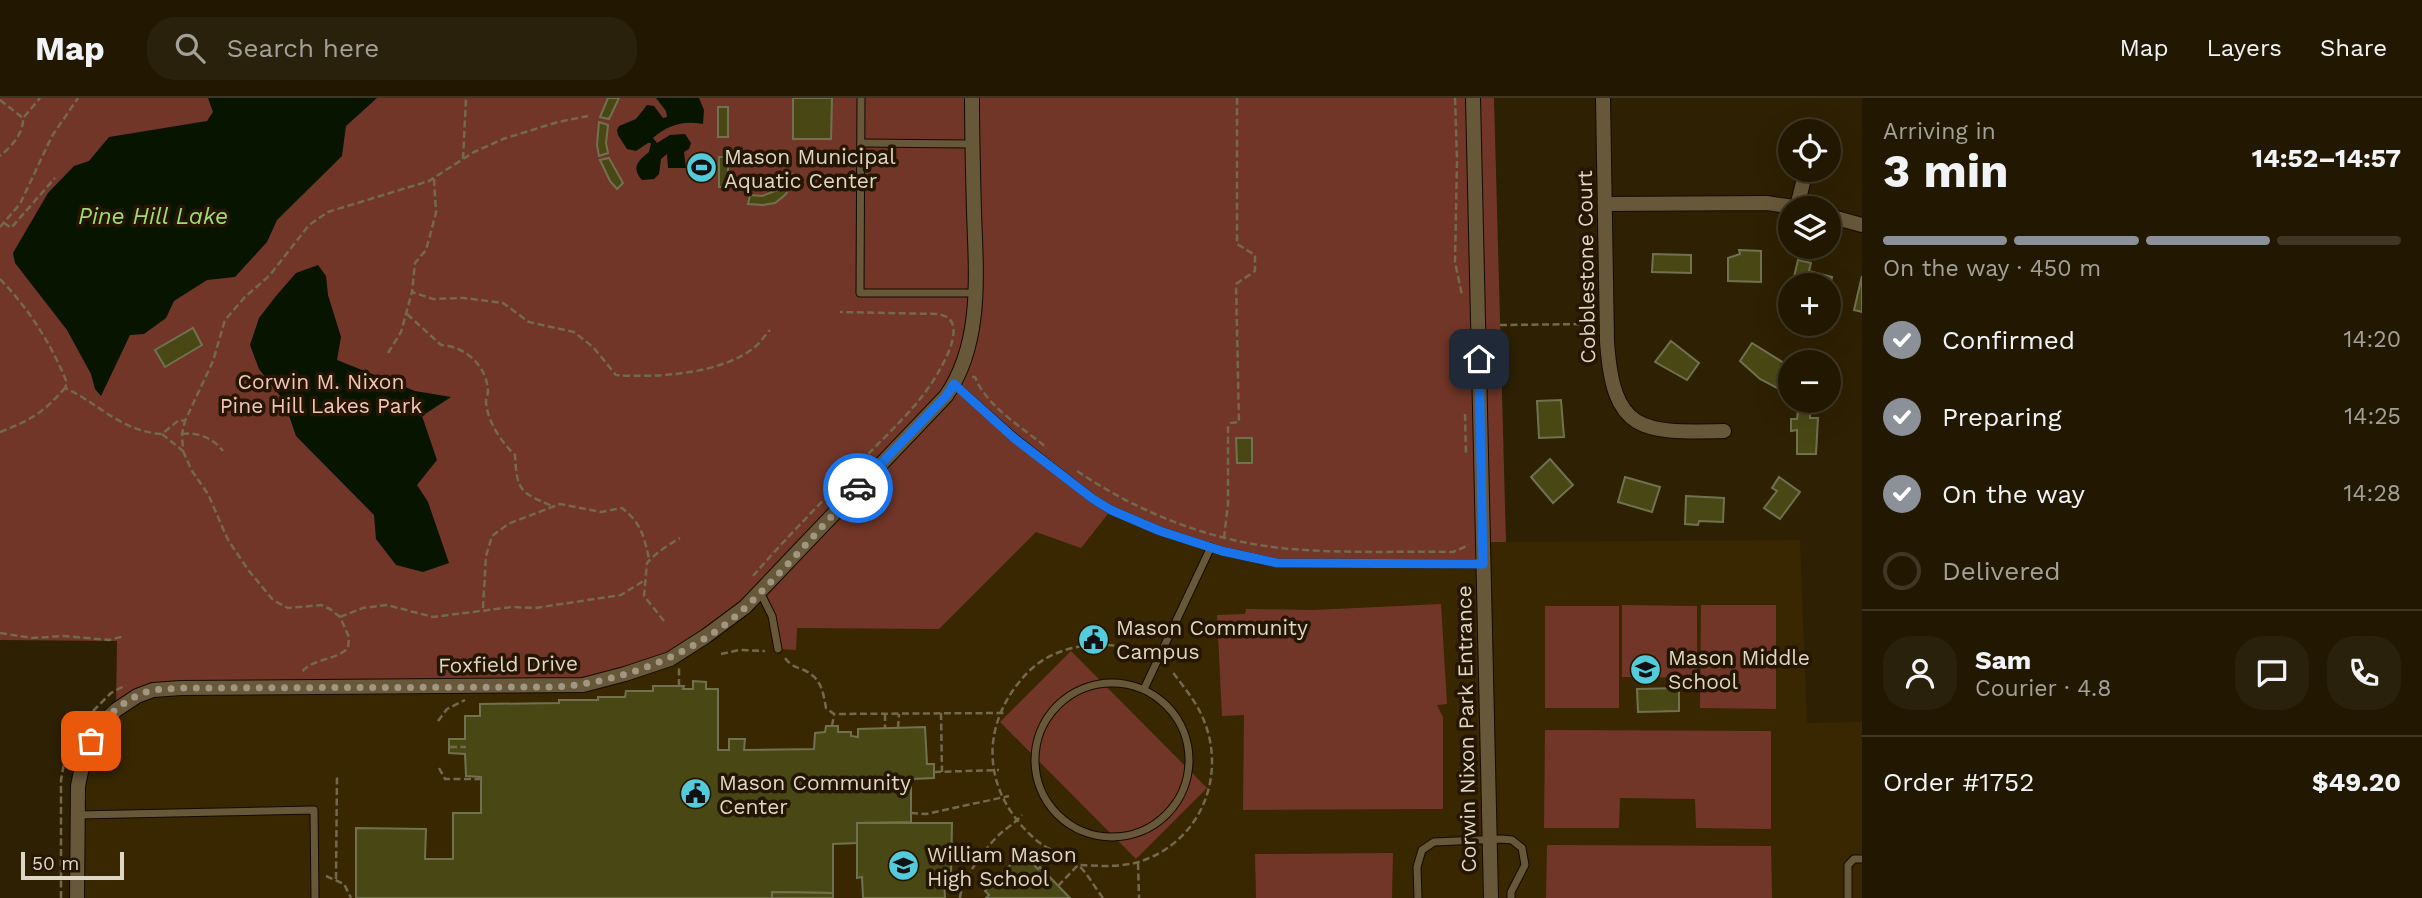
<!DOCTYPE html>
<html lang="en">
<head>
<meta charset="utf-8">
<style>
  :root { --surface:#221802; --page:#2a210c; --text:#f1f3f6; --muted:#a2a099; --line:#3f3724; --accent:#8c9099 }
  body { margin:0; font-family:"Work Sans",sans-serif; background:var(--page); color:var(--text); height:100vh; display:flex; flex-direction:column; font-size:26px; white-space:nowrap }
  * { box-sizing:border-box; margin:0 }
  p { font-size:23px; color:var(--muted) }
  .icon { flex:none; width:38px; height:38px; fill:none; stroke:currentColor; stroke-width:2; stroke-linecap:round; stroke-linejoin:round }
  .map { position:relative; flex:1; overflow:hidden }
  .side { display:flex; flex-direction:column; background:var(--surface); width:560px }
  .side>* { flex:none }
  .fabs { position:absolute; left:1778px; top:21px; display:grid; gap:14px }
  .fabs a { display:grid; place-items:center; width:63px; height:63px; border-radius:50%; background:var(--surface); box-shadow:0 7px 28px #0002,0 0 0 2px var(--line); font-size:35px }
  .scale { position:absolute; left:21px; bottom:18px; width:103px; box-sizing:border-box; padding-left:7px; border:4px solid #dfd6c5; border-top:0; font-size:19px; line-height:24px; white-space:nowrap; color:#dfd6c5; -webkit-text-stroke:5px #241600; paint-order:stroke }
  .pin { position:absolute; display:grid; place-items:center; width:60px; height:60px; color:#fff; margin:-30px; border-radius:14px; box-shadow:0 4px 10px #0006 }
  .courier { position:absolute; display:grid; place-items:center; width:70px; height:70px; margin:-35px; border:5px solid #1a73e8; border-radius:50%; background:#fff; color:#222; box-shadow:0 2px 9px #0007 }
  .summary em { font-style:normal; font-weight:700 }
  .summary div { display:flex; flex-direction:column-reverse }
  .summary { display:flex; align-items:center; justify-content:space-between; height:119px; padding:0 21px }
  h1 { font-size:46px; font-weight:700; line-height:52px }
  .bar { display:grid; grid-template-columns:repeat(4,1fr); gap:10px 7px; align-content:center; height:84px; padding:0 21px }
  .bar i { height:9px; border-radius:5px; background:var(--line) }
  .bar .on { background:var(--accent) }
  .bar p { grid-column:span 4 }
  .line { display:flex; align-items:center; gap:18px; padding:0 21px; border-top:2px solid var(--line) }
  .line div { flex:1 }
  .round { display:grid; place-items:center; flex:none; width:74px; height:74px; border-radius:28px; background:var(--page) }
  ol { padding:0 21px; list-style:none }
  li { display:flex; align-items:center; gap:21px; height:77px }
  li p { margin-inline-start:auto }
  li .icon { padding:7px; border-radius:50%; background:var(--accent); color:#fff; stroke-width:4 }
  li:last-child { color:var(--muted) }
  li i { width:38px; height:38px; border:4px solid var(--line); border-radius:50% }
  header { display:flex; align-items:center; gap:42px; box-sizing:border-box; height:98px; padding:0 35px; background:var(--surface); border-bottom:2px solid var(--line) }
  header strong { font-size:33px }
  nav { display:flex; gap:38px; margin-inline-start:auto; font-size:24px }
  .search { width:490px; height:63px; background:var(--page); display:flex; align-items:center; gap:18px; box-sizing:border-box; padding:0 24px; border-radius:28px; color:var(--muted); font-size:26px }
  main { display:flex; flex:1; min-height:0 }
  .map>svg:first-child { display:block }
</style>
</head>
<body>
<header>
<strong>Map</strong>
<div class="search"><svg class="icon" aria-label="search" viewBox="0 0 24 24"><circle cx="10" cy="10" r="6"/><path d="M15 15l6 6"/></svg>Search here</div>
<nav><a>Map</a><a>Layers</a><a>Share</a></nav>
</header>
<main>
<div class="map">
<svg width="1862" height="800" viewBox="0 0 1862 800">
  <rect width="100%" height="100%" fill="#2e2002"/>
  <polygon fill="#382700" points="946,298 1482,444 1800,442 1807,625 1862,624 1862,800 77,800 85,655 116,612"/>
  <g fill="#713628">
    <polygon points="0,0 1494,0 1506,444 1482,444 1483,466 1277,465 1222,453 1111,412 1081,450 1036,434 939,531 797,530 796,552 778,551 772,518 760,494 670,561 583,587 152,592 116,612 117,543 0,542"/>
    <polygon points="1441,506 1447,606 1437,607 1443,619 1443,711 1243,712 1244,617 1222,618 1217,517 1245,516 1246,511 1313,512"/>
    <polygon points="1622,507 1697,508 1697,580 1622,579"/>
    <polygon points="1701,507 1776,507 1776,611 1700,610"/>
    <rect x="1545" y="508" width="74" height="102"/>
    <polygon points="1071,553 1207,690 1136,761 1000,624"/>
    <polygon points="1545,632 1771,633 1771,731 1696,730 1695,701 1620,700 1619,730 1544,730"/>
    <polygon points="1547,747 1771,748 1772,800 1546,800"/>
    <polygon points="1393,755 1392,800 1256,800 1255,756"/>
  </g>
  <g fill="#071400">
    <polygon points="208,0 377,0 346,28 342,58 277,122 267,144 235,179 207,182 174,203 166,220 144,236 130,237 101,298 95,291 91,276 67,232 15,165 13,155 48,95 74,68 89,63 109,39 207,23 213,14"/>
    <path d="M 656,0 L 699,0 L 704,12 L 703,26 C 684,22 667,27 653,40 L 657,45 L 670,37 L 685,36 L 691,45 L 689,51 L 684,54 L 686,70 L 668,70 L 667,56 L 661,61 L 659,76 L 654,81 L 642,82 C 631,69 638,63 649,54 L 651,45 L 648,45 L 636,53 L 627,51 L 618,37 L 617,32 L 619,28 L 636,21 L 647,7 L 654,8 L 663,20 L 667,19 L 666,13 Z"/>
    <polygon points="318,167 326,178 328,197 341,239 337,262 415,293 451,299 422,318 437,362 417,387 428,404 449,465 423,474 396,467 376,441 374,417 296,338 284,303 259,271 250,247 259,220 276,198 296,175"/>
  </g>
  <g fill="#494815" stroke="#717150" stroke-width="2">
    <polygon points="608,0 619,0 609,21 600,19"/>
    <polygon points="793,0 832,0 831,41 793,41"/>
    <rect x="718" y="9" width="10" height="30"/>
    <polygon points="599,24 608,27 606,45 608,55 599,58 597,47"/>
    <rect x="719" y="59" width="9" height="30"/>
    <polygon points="609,60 623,85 617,91 610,83 600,62"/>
    <polygon points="787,75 795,77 792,87 785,97 775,105 763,107 748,106 750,97 762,98 778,92 785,83"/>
    <polygon points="1739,152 1761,153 1761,184 1728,183 1728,160 1740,156"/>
    <polygon points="1653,156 1691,157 1691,175 1652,174"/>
    <polygon points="1798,162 1811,165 1809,173 1832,179 1829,192 1829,187 1792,187"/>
    <polygon points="1862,178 1862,214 1854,212"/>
    <polygon points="193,230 202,247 165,269 155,252"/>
    <polygon points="1671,243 1699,265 1687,282 1655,264"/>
    <polygon points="1752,245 1784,265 1780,273 1785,277 1777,290 1760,281 1740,263"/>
    <polygon points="1561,302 1564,339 1539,340 1537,303"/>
    <polygon points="1798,312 1810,312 1810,320 1818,320 1816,356 1797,356 1797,332 1791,333 1791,321 1797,321"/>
    <polygon points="1236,340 1252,340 1252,365 1237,365"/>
    <polygon points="1550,361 1573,387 1553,405 1531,379"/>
    <polygon points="1625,379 1660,389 1652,414 1618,404"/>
    <polygon points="1779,379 1800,394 1780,421 1764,410 1777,393 1772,390"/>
    <polygon points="1686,398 1724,400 1723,424 1699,423 1698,427 1685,426"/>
    <polygon points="693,583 706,584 706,591 718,591 718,652 729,652 729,641 745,641 744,652 814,651 815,635 825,634 826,628 838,628 838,634 851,634 851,638 858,639 858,631 925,629 927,666 934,666 934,680 911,681 911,724 857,725 857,745 833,746 833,795 772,794 772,800 356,800 356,730 426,731 425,761 453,761 453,715 481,715 481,679 466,678 465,656 449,655 449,641 465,641 465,618 480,618 480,606 559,605 559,602 598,602 598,599 625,599 626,593 653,593 653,588 684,588 683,591 693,591"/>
    <polygon points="1679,590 1679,613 1638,614 1637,591"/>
    <polygon points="857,725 952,725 951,779 944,779 945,800 863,800 862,779 857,780"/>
    <polygon points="1022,755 1038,771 1040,769 1070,800 986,800 989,797 985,793"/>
    <polygon points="772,794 833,795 833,800 772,800"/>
  </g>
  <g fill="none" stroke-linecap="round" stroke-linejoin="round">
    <defs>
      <g id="lane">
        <polyline points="861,0 860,195 975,195"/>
        <polyline points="861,45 972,46"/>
        <polyline points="954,286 1015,340 1093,401 1111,412 1160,433 1222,453 1277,465 1483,466"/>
        <polyline points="760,494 772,518 778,551"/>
        <circle cx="1112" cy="662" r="77"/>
        <polyline points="1144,591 1211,449"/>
        <polyline points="78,717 314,712 315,800"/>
        <polyline points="1418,800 1417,769 1422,752 1434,744 1502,741 1512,742 1522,750 1525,767 1511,794 1511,800"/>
        <polyline points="1848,800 1848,767 1854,761 1862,761"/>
      </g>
      <g id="street">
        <polyline points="1473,0 1491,800"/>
        <path d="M 1603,0 L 1607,243 C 1613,335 1641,335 1724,333"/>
        <polyline points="1605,106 1767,105 1800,110"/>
        <polyline points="1797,109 1806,72"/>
        <polyline points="1829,118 1862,127"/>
        <path d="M 77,800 L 78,688 L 85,655 L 97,630 L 116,612 L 137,598 L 153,592 L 181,590 L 583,587 L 625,576 L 670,561 L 706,538 L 745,509 L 946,298 C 983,245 976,175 974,114 C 973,76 972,38 972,0"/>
      </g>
    </defs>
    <use href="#lane" stroke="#140a00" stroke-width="9"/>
    <use href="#street" stroke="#140a00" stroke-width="16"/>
    <g stroke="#74684f" stroke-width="2.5" stroke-dasharray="7 3.5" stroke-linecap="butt">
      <polyline points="1455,0 1457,62 1455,164 1462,197"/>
      <path d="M 0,2 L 23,20 C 24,35 11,49 0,58"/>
      <polyline points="24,19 40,0"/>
      <polyline points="463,61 466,0"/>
      <path d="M 434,81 L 436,115 L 426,152 L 415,165 L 412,194 L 433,201 L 464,200 L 503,205 L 529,224 L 574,234 L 593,249 L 616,277 C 657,280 722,276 755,249 C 761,244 765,237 770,232"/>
      <polyline points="4,125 11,130 55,80"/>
      <polyline points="0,129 20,106 52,38 78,0"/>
      <path d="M 0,181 C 29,211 52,247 67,285 L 65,290 C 100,306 120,333 162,336 L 179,322 L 185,323 L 213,263 L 225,222 L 244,200 L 270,177 L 309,127 L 328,114 L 429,83 L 474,54 L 503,41 L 558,24 L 588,18"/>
      <path d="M 407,216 L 441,247 C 465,248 487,268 488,293 C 488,297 486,300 486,304 C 487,323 502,345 515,357 C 517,394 520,394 552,408"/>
      <polyline points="1500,227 1590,226"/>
      <polyline points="388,255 401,234 412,194"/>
      <path d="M 972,279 L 975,279 C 987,309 1022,329 1047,350"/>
      <polyline points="1465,316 1466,358"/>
      <path d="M 0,334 C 31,322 43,315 65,290"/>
      <polyline points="162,336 183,353 182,336 185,323"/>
      <path d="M 182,336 C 198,334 213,340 223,353"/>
      <path d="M 183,353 L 192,373 L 208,396 L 228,442 L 249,473 L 273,502 L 288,510 L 321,507 L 330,511 L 340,519 L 349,539 L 348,550 C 335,563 312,560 301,575"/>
      <path d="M 1077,373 C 1138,414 1207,442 1281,450 C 1337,456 1396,453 1453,454 L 1469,447"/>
      <polyline points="1224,440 1228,406 1228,328 1231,325 1239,324 1236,186 1255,173 1255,157 1237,146 1237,0"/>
      <path d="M 753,478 C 791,434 833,393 874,350 C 897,327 923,302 939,273 C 946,261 959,236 951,223 C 948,218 942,217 937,216 L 840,214"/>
      <path d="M 483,510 L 486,458 L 492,438 L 508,426 L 560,406 L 601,414 L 622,410 C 641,425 644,438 649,461"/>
      <polyline points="340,519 363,510 387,507 433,519 512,509 535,510 621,497 645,482"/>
      <path d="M 664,523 L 644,498 L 647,465 C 656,455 668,447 680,440"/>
      <polyline points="0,535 32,540 64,538 109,542 125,538"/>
      <polyline points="721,556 739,552 765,553"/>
      <path d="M 785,560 C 791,568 796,569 804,572 C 821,580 823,593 826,610 L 834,616 L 1004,615"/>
      <polyline points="679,588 679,570"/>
      <polyline points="93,613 111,595 126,587"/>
      <polyline points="941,615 942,674"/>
      <polyline points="885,616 885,630"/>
      <polyline points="438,623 447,611 465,602"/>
      <polyline points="832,628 834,617"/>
      <polyline points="898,630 899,616"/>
      <polyline points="450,649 466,649"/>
      <polyline points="439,670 445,681 481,681"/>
      <polyline points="934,674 999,672"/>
      <polyline points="911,715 926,716 1009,698"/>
      <polyline points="1138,765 1139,800"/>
      <polyline points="326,778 344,786 351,800"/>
      <polyline points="336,781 337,677"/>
      <path d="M 1058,788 L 1078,767 C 1101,768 1126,770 1147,761 C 1204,738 1227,673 1202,618 C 1195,602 1182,587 1172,573"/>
      <polyline points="61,800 61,682 65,660 82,626"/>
      <path d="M 960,800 C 961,783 987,747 1001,735 C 1008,729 1016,724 1022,717"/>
      <path d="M 1103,800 C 1095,790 1087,774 1077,766 C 1065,757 1048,752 1036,742 C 981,694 978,626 1028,574 C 1055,547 1098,542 1133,551"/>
    </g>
    <use href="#lane" stroke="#68583a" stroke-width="7"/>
    <use href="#street" stroke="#68583a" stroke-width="14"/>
  </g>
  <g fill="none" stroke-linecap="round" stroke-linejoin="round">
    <path stroke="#a19681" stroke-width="7" stroke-dasharray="0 12.6" d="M 91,643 C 102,620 128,597 154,592 C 163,591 172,591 181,590 L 557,589 C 624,584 698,555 747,508 C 786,470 821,429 858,390"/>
    <polyline stroke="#1a73e8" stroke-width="9" points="858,390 946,298 954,286 1014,340 1093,401 1111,412 1160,433 1222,453 1277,465 1483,466 1479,261"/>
  </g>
  <defs>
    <symbol id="stadium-disc" viewBox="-11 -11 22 22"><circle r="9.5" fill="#53cbda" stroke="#241600"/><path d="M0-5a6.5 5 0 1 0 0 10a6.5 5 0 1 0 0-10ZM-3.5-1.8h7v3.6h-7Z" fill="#111"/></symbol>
    <symbol id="civic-disc" viewBox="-11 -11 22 22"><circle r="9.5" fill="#53cbda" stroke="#241600"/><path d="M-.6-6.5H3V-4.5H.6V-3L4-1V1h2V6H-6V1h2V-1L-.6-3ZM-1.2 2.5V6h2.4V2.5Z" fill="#111"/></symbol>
    <symbol id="school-disc" viewBox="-11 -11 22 22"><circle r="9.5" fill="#53cbda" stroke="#241600"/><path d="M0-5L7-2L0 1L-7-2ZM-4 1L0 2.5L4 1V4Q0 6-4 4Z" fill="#111"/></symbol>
  </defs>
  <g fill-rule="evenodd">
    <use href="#stadium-disc" x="684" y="52" width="35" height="35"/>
    <use href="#civic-disc" x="1076" y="524" width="35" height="35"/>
    <use href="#school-disc" x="1628" y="554" width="35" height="35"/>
    <use href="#civic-disc" x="678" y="678" width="35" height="35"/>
    <use href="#school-disc" x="886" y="750" width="35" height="35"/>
  </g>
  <g text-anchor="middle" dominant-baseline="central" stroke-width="7" stroke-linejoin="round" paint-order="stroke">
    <g font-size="21" fill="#dfd6c5" stroke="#241600" text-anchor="start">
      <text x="724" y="58">Mason Municipal<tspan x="724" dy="24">Aquatic Center</tspan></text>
      <text x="1116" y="529">Mason Community<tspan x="1116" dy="24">Campus</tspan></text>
      <text x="1668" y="559">Mason Middle<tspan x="1668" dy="24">School</tspan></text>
      <text x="719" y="684">Mason Community<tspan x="719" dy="24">Center</tspan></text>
      <text x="927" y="756">William Mason<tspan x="927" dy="24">High School</tspan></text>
    </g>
    <g font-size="21" fill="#dfd6c5" stroke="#241600">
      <text transform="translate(1586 169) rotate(-91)">Cobblestone Court</text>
      <text transform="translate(508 566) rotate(-1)">Foxfield Drive</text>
      <text transform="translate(1466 631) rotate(-91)">Corwin Nixon Park Entrance</text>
    </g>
    <g font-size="21" fill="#f5c4b8" stroke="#241600">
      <text x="321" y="283">Corwin M. Nixon<tspan x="321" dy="24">Pine Hill Lakes Park</tspan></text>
    </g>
    <g font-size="23" font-style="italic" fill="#a1dc74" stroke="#241600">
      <text x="153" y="118">Pine Hill Lake</text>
    </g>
  </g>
</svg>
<div class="fabs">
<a><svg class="icon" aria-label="locate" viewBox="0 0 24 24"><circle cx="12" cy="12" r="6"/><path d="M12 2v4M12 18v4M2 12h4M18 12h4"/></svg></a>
<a><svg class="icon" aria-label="layers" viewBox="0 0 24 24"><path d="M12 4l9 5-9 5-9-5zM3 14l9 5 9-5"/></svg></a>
<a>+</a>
<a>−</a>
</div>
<div class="scale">50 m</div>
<div class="pin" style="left:91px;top:643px;background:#ea580c"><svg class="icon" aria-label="bag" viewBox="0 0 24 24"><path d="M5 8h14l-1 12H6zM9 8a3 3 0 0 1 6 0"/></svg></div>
<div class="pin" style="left:1479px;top:261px;background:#1f2937"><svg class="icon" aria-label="home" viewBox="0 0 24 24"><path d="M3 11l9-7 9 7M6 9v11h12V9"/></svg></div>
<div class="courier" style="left:858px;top:390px"><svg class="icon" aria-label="car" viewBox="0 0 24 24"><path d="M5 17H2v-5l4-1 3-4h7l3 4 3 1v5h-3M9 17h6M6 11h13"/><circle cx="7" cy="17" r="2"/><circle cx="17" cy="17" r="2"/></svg></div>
</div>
<section class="side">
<div class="summary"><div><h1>3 min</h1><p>Arriving in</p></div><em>14:52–14:57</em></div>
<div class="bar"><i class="on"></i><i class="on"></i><i class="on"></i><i></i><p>On the way · 450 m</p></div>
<ol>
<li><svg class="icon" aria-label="check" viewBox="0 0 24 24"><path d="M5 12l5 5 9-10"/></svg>Confirmed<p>14:20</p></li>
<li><svg class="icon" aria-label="check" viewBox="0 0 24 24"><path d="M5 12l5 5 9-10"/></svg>Preparing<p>14:25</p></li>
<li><svg class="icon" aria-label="check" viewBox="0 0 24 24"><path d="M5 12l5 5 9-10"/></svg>On the way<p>14:28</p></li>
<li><i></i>Delivered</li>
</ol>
<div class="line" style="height:126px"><a class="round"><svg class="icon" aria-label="person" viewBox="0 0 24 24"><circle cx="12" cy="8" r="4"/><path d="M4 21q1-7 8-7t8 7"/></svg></a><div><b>Sam</b><p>Courier · 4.8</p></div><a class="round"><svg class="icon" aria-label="chat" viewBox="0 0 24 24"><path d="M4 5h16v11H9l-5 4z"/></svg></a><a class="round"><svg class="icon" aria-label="phone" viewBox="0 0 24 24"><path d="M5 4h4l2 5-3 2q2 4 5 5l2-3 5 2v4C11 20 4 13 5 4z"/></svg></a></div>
<div class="line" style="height:91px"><div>Order #1752</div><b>$49.20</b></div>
</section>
</main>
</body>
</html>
